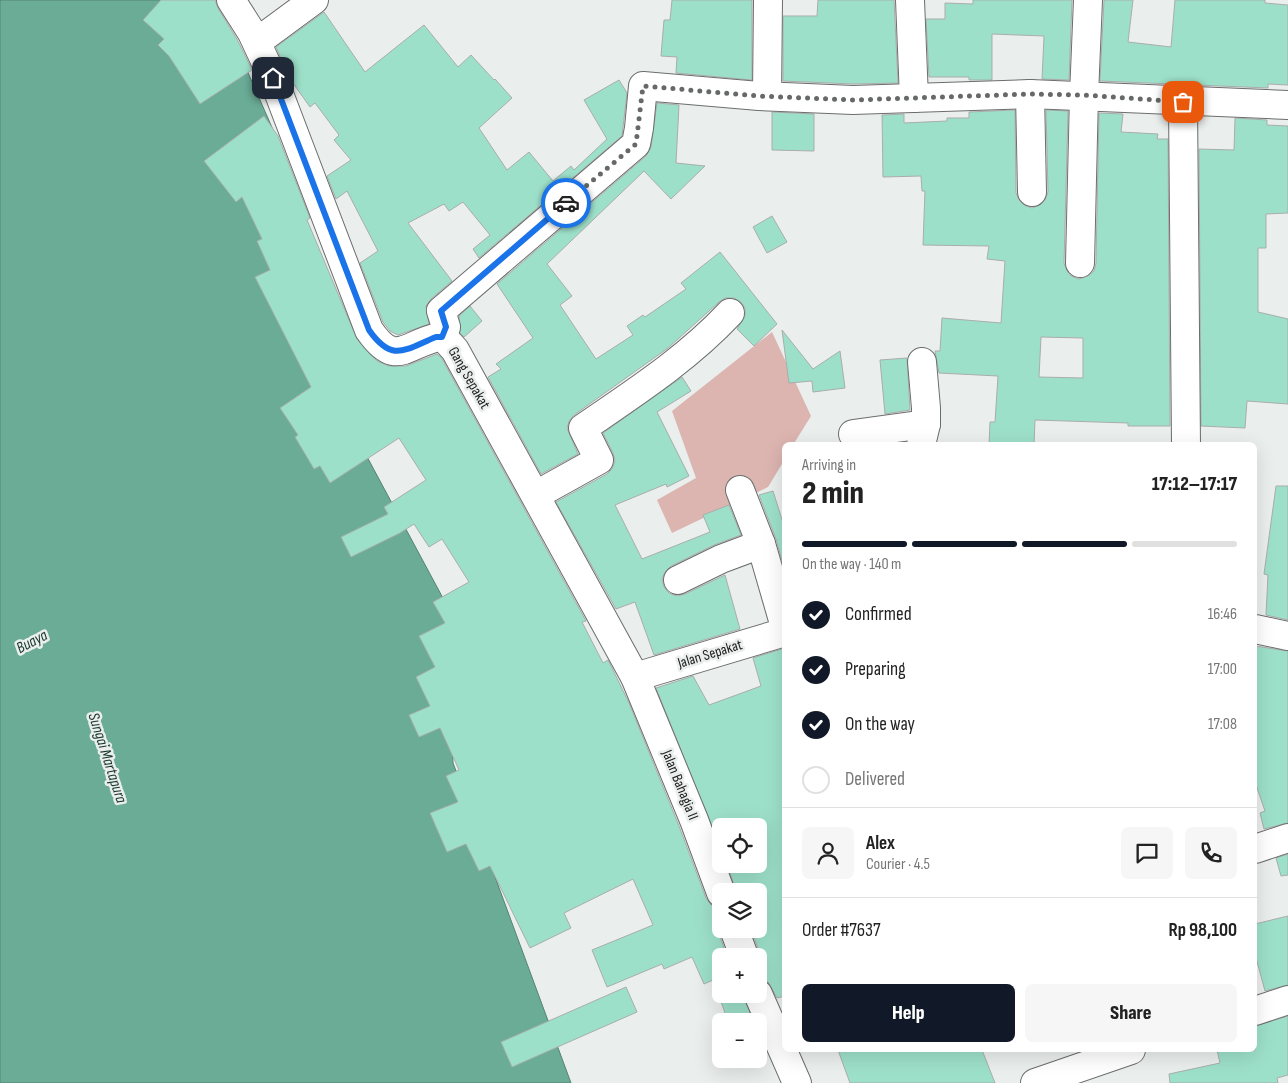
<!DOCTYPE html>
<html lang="en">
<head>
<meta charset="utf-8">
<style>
  :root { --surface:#fff; --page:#f6f6f6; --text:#222; --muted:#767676; --line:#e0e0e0; --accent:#111827 }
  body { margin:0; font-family:"Sofia Sans Condensed",sans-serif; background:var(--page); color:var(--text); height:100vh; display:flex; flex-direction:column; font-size:19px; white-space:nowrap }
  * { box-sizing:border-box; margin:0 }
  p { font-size:16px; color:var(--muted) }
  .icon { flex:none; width:28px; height:28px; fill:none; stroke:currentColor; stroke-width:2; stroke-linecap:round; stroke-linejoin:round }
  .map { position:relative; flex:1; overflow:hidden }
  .drawer { position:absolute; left:782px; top:442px; width:475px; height:610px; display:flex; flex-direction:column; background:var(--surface); border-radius:8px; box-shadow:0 5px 20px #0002 }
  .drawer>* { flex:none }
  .buttons { position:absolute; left:712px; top:818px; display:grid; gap:10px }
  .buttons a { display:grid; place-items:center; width:55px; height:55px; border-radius:8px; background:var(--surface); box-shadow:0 5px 20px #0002; font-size:25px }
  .pin { position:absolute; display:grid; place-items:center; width:42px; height:42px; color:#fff; margin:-21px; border-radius:10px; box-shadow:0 2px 8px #0006 }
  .courier { position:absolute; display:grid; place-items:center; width:50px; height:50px; margin:-25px; border:4px solid #1a73e8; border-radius:50%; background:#fff; color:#222; box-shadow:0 1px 6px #0007 }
  .headline em { font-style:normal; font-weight:800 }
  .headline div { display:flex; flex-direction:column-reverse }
  .headline { display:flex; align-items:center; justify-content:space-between; height:85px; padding:0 20px }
  h1 { font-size:32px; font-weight:800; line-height:38px }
  .bar { display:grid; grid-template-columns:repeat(4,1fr); gap:8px 5px; align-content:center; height:60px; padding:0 20px }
  .bar i { height:6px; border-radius:4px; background:var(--line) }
  .bar .selected { background:var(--accent) }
  .bar p { grid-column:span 4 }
  .line { display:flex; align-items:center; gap:12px; padding:0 20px; border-top:1px solid var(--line) }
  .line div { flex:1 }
  .round { display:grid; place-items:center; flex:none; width:52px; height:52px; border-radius:8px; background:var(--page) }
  ol { padding:0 20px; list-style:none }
  li { display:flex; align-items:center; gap:15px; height:55px }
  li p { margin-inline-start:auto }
  li .icon { padding:5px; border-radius:50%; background:var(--accent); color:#fff; stroke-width:4 }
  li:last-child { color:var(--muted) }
  li i { width:28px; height:28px; border:2px solid var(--line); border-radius:50% }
  .primary-button { display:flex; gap:10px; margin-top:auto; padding:10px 20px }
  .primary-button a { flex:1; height:58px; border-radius:8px; background:var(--accent); color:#fff; font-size:20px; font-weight:800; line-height:58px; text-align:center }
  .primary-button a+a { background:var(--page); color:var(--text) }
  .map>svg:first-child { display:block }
</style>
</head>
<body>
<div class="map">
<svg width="1288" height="1083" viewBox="0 0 1288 1083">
  <rect width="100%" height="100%" fill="#eaeeec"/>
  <polygon fill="#dcb4b0" points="772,332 811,416 793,445 785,445 785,459 768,487 672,533 657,500 696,478 672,411"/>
  <polygon fill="#6aac96" stroke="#548373" points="0,0 213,0 229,29 284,155 315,360 444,600 453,763 571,1083 0,1083"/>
  <g fill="#9de0c9" stroke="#a9adab" fill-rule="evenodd">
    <polygon points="161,0 215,0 218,8 238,41 252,70 200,104 169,56 158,45 164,39 143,20"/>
    <polygon points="672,0 752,0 752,80 676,73 677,57 661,56 664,20 670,20"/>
    <polygon points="818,0 894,0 898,83 853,84 783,81 783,16 817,16"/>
    <polygon points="973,0 1072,0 1069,80 1042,79 1044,36 992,34 992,80 969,80 969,77 929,77 926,19 945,19 945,3 973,4"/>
    <polygon points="1104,0 1133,0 1128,42 1171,47 1175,0 1265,0 1265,3 1288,5 1288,85 1268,84 1268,88 1100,81"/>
    <polygon points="324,12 365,72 424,25 458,67 471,55 494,80 495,79 512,98 479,128 507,170 529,152 553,181 571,166 574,170 607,139 584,100 619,80 627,93 622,136 479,258 473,249 490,235 463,202 449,211 444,204 408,223 452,281 431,299 426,306 429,324 398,335 390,331 383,322 360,263 378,251 347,191 336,199 327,176 351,160 334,140 339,135 315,103 310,107 290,79 276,47"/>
    <polygon points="657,103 679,105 676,163 705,166 671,199 644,171 547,264 572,296 560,305 596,359 633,335 627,326 643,315 645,317 686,289 681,283 720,252 777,324 754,346 737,329 745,316 745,308 741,302 734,298 725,298 719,302 668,348 574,415 569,421 567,428 578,454 541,474 488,377 501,369 496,364 533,338 497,284 646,156 651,147"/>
    <path d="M 1015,110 L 1016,193 L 1019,200 L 1024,205 L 1032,208 L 1040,205 L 1045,200 L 1048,192 L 1046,110 L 1068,111 L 1064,263 L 1067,271 L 1071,276 L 1079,279 L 1088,276 L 1094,271 L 1096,263 L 1099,113 L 1123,114 L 1121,132 L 1158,134 L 1157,139 L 1168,139 L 1170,426 L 1128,426 L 1128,423 L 1035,420 L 1034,445 L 989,445 L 990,422 L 995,422 L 998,376 L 939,373 L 935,351 L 940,351 L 942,318 L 1001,323 L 1005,261 L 987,259 L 989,246 L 923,245 L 925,191 L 922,191 L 921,176 L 883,177 L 882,115 L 904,114 L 904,123 L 947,121 L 947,118 L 969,118 L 969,112 ZM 1041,337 L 1083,338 L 1083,378 L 1039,377 Z"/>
    <polygon points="772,112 814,114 814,151 772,150"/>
    <polygon points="264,116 278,136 310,218 307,220 357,339 377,361 389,366 406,366 437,354 441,357 586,621 582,622 603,663 608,660 612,668 629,703 679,826 706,898 711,905 721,908 719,934 727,956 721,956 721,994 743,994 753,1021 728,1021 713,980 704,984 692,957 664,969 662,964 607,987 592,950 653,925 633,879 564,913 571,928 530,948 490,866 479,871 466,844 447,852 430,813 458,802 446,776 459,770 440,728 419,737 409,715 430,706 416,677 435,667 419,636 445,623 433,602 469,582 442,539 429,547 414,524 400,533 351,557 341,537 388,514 384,507 426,480 399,438 330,483 320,466 314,469 295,437 298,435 280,408 311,387 255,277 270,270 257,241 262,239 242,197 236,202 204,161"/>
    <polygon points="1235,118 1267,120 1267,125 1288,126 1288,213 1266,214 1266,248 1258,248 1258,312 1288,319 1288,404 1247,401 1245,428 1201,426 1199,149 1234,150"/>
    <polygon points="772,216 787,242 767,253 753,227"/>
    <polygon points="470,306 482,321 464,337 460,333 459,316"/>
    <polygon points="782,330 813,369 840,351 845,388 813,392 812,381 789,383"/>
    <polygon points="907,358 910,410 885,414 880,360"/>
    <polygon points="682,377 691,391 657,412 689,476 667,487 666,484 615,505 642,559 710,532 703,515 729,505 741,535 714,545 671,566 665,572 662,579 664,587 669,593 677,596 685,594 725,575 740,629 654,655 635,602 616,609 556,502 607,474 612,469 615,461 613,453 603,433"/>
    <polygon points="1276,486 1288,486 1288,620 1266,615 1268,575 1264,574"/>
    <polygon points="773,491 785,529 785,571 776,539 759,495"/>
    <polygon points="1255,646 1288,651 1288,823 1264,829 1260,813 1265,811 1255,782"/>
    <polygon points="785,648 785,996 777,998 768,982 759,979 759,951 751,929 759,929 759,891 736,891 727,864 759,864 759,826 721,826 721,849 656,688 693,676 709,705 761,686 753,658"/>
    <polygon points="1288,854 1288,875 1281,876 1276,858"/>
    <polygon points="1288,916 1288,985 1265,991 1255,954 1255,924"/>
    <polygon points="626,987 637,1012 512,1067 501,1042"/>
    <polygon points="1288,1016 1288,1075 1277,1078 1278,1083 1170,1083 1169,1074 1220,1063 1217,1050 1255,1050 1255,1026"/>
    <polygon points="838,1050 982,1050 995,1083 850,1083"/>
  </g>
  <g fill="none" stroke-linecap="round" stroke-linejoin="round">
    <defs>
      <g id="minor">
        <path d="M 231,0 L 252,33 L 273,78 L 369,330 C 396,369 405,344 439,337 L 445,339 L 455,350 L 635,677 L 694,820 L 721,893"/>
        <polyline points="910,0 914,98"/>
        <polyline points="257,42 314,0"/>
        <polyline points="1030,94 1032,192"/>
        <polyline points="767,96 768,0"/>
        <polyline points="1183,102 1186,445"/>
        <polyline points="1080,263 1084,95 1088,0"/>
        <polyline points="442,337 446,327 441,311 636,144 639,128 643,86 759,96 853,100 1030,94 1288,105"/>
        <polyline points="853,434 926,424"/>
        <polyline points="921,445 926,424 926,408 922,362"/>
        <polyline points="740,490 761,544 785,627"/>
        <path d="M 536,495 L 599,460 L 583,428 C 634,393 687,359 730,313"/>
        <polyline points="678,580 721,559 761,544"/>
        <polyline points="1255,629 1288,636"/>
        <polyline points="635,677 785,632"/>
        <polyline points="1255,849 1288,838"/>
        <polyline points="734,929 744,956"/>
        <polyline points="758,994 797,1083"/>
        <polyline points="1255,1011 1288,1000"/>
        <polyline points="1035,1083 1131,1050"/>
      </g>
    </defs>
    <use href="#minor" stroke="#6b6e6d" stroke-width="30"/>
    <use href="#minor" stroke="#fff" stroke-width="28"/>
  </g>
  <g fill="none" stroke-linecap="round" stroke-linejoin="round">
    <polyline stroke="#676969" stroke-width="5" stroke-dasharray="0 9" points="566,203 636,144 643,86 759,96 853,100 1030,94 1084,95 1183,102"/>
    <path stroke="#1a73e8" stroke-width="6" d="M 273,78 L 369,330 C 392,363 404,350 436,337 L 442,337 L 446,327 L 441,311 L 566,203"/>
  </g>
  <g text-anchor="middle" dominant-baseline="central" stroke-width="5" stroke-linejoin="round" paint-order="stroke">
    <g font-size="15" fill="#212222" stroke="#eaeeec">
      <text transform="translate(469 378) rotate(60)">Gang Sepakat</text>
      <text transform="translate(710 654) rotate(-17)">Jalan Sepakat</text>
      <text transform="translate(680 785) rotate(68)">Jalan Bahagia II</text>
    </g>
    <g font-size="16" font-style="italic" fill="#16352c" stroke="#eaeeec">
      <text transform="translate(32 642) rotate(-28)">Buaya</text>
      <text transform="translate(107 758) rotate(72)">Sungai Martapura</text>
    </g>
  </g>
</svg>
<div class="buttons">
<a><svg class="icon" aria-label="locate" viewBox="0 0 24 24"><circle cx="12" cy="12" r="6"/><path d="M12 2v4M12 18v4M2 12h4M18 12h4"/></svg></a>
<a><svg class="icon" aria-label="layers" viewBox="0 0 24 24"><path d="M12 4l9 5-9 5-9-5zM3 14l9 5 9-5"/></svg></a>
<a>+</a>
<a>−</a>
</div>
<div class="pin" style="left:1183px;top:102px;background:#ea580c"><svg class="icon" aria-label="bag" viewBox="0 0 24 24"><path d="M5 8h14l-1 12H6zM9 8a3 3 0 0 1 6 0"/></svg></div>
<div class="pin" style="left:273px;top:78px;background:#1f2937"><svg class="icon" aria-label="home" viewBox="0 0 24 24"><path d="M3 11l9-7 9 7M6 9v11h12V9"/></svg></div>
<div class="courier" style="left:566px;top:203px"><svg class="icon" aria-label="car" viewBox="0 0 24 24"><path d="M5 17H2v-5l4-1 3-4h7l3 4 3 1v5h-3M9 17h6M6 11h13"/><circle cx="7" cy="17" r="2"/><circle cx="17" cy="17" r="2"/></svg></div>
<section class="drawer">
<div class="headline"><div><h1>2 min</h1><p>Arriving in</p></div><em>17:12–17:17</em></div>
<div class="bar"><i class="selected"></i><i class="selected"></i><i class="selected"></i><i></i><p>On the way · 140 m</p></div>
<ol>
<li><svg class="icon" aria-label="check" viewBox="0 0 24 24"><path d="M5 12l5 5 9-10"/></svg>Confirmed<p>16:46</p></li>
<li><svg class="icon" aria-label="check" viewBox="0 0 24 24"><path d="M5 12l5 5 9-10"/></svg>Preparing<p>17:00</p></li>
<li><svg class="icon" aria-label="check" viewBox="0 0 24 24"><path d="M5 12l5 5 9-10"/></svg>On the way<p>17:08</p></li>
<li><i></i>Delivered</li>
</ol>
<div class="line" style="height:90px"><a class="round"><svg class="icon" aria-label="person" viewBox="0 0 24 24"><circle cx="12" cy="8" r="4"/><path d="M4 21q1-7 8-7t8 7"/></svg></a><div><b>Alex</b><p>Courier · 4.5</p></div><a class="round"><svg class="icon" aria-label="chat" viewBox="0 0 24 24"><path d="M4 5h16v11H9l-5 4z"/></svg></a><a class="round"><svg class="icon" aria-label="phone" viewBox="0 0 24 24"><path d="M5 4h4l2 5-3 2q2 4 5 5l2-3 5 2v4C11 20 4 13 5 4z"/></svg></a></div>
<div class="line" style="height:65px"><div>Order #7637</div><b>Rp 98,100</b></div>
<div class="primary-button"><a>Help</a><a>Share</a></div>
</section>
</div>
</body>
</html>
